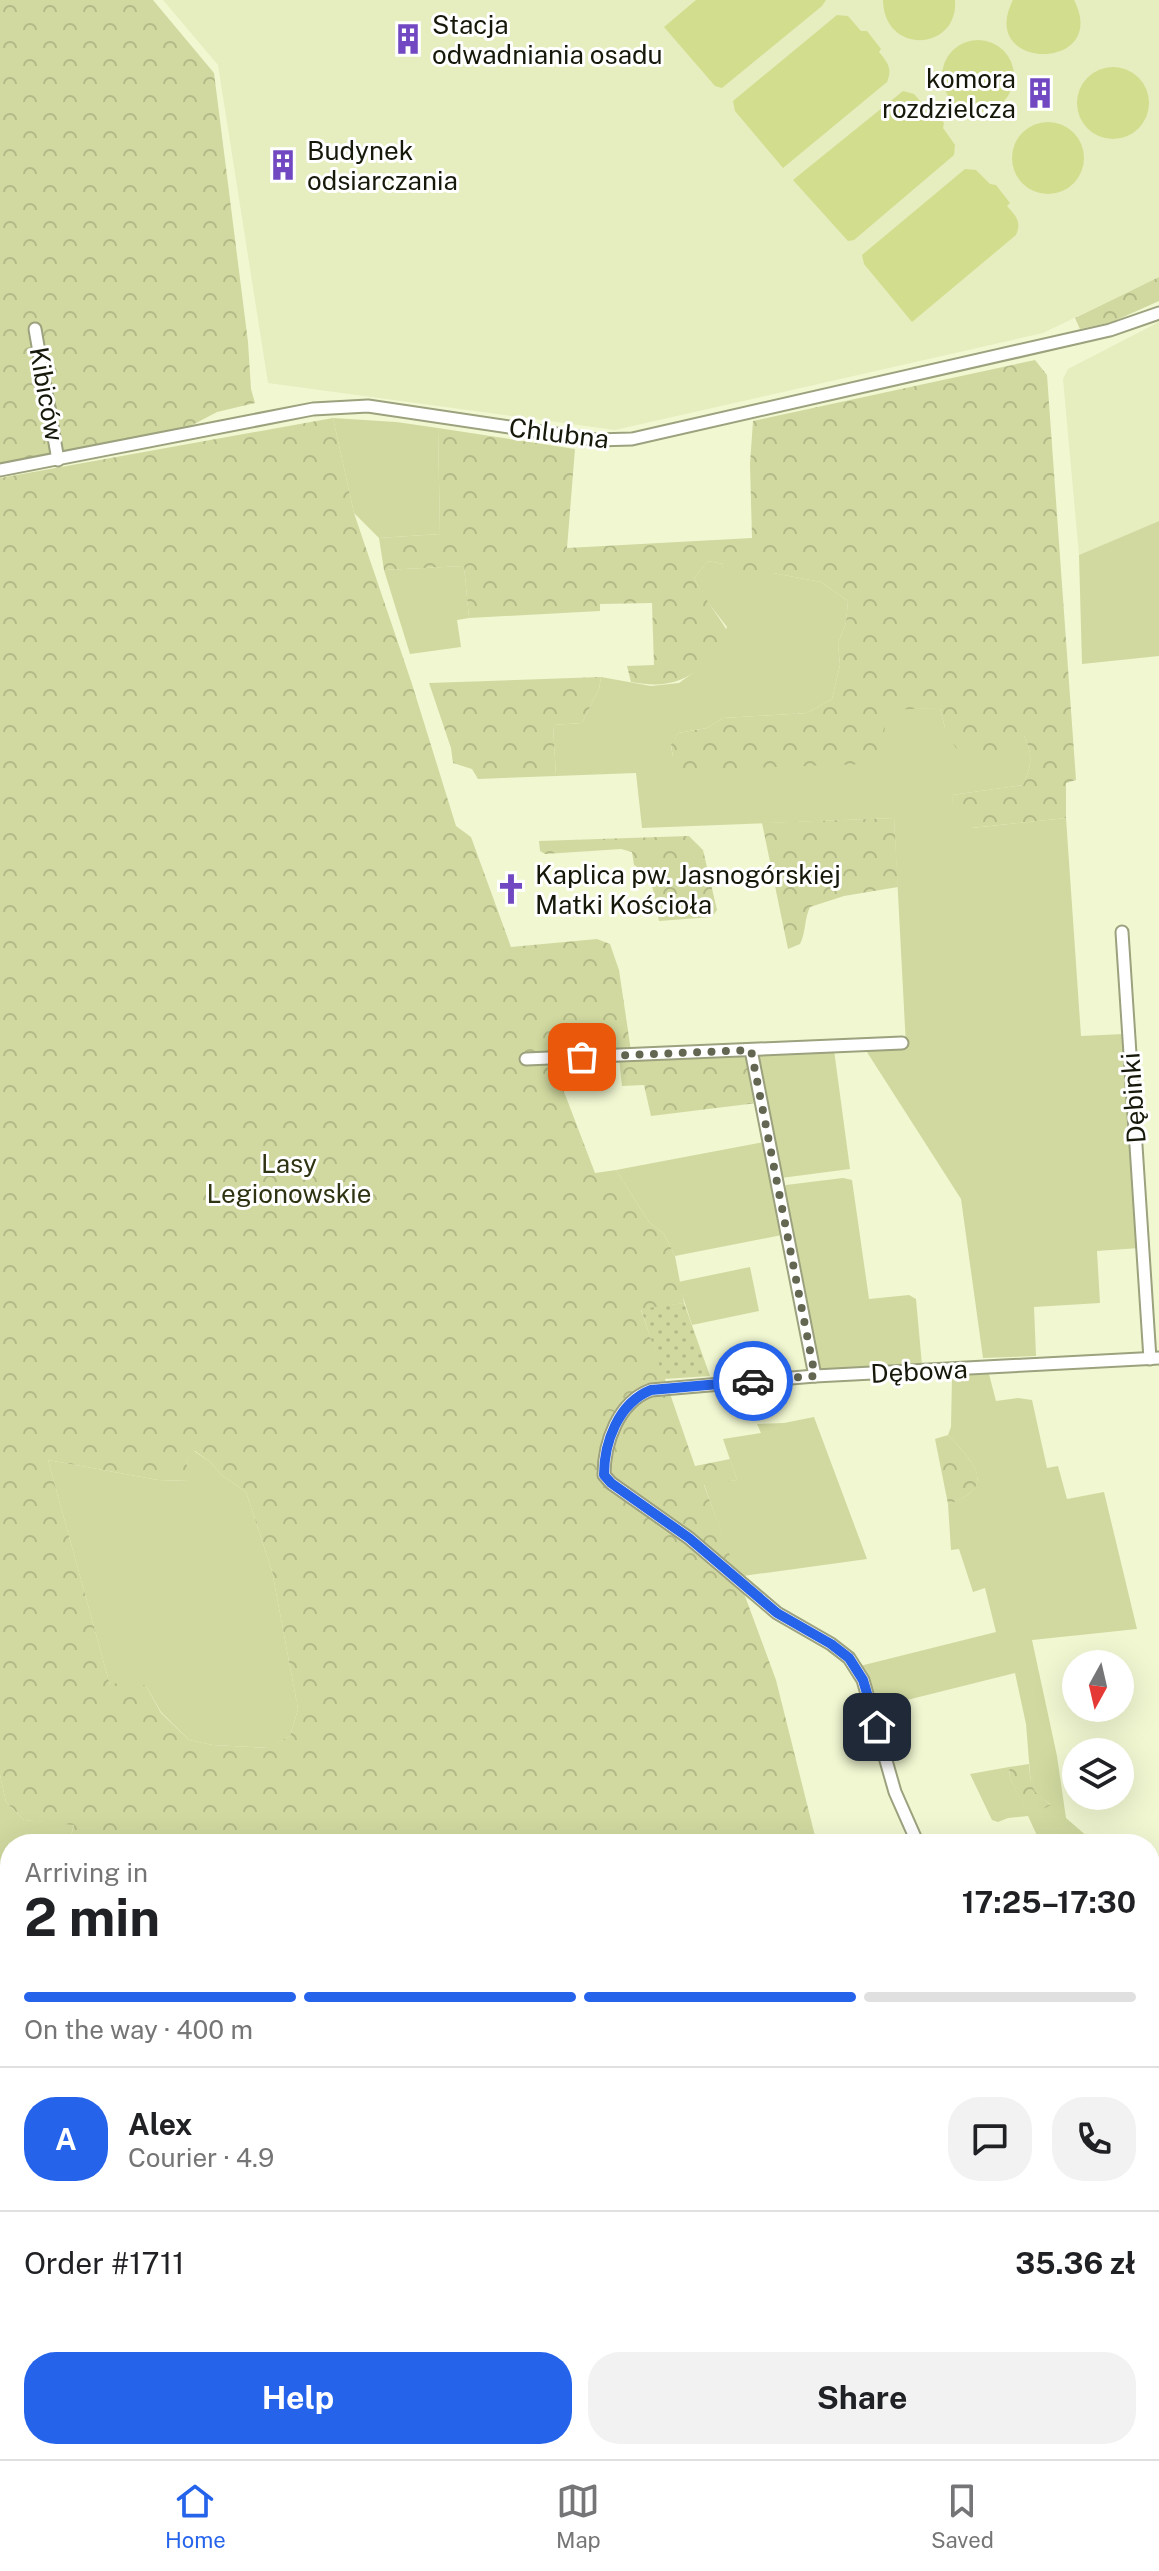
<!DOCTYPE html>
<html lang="en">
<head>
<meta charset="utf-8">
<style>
  :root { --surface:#fff; --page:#f2f2f2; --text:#202124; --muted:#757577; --line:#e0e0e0; --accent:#2563eb }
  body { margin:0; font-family:"Public Sans",sans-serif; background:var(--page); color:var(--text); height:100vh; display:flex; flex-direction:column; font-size:30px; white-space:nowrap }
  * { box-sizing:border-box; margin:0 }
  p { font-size:26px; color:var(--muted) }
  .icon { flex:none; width:44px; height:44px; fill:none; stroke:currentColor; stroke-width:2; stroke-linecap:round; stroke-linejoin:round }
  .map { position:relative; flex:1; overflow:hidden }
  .details { position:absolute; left:0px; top:1834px; width:1160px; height:626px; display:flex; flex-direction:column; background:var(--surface); border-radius:32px 32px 0 0; box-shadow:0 8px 32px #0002 }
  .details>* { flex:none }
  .needle { width:52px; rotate:188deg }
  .buttons { position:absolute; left:1062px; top:1650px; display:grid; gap:16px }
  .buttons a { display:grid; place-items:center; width:72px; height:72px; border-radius:50%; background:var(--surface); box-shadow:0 8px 32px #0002; font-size:40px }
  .pin { position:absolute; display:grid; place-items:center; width:68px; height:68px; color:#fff; margin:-34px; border-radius:16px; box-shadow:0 4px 12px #0006 }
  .courier { position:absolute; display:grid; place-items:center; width:80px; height:80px; margin:-40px; border:6px solid #2563eb; border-radius:50%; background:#fff; color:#222; box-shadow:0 2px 10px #0007 }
  .headline em { font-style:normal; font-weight:700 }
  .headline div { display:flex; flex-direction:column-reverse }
  .headline { display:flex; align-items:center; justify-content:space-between; height:136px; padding:0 24px }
  h1 { font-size:52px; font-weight:700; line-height:60px }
  .bar { display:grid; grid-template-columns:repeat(4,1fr); gap:12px 8px; align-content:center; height:96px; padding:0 24px }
  .bar i { height:10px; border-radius:6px; background:var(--line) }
  .bar .selected { background:var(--accent) }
  .bar p { grid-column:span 4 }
  .line { display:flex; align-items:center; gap:20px; padding:0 24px; border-top:2px solid var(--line) }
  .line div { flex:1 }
  .round { display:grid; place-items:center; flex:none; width:84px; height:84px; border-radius:32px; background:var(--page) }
  .button { display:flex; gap:16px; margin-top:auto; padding:16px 24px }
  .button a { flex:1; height:92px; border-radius:32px; background:var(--accent); color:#fff; font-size:32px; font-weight:700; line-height:92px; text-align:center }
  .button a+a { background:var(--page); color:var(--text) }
  .tab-bar { display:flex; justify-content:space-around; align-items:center; height:112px; border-top:2px solid var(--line); background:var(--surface); font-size:22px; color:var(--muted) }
  .tab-bar a { display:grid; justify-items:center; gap:4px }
  .tab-bar .selected { color:var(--accent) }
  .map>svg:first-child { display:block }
</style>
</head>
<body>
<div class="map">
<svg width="1159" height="2459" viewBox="0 0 1159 2459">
  <defs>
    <pattern id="forest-crowns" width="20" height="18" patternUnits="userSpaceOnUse" patternTransform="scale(2)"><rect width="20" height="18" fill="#d1d9a0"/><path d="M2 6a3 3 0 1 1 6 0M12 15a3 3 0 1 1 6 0" fill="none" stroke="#b3ba88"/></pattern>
    <pattern id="park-dots" width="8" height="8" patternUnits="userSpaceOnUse" patternTransform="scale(2)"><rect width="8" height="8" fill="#d1d9a0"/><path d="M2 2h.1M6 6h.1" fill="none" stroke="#b3ba88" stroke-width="1.8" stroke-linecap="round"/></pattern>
  </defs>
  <rect width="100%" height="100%" fill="#f1f7d1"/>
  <g fill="#e6edbf">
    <polygon points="163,0 1159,0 1159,277 1043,333 615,430 268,383 218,65"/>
    <polygon points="1159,322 1159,521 1079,555 1063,379 1068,369"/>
  </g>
  <g fill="#d1d9a0">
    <polygon points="333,418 396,422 438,428 440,534 379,538 354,513"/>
    <polygon points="1159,521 1159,656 1082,664 1079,555"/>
    <path d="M 708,561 L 723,564 L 722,573 L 773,573 L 821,582 L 848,601 L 846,622 L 838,644 L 840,665 L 832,699 L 807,713 L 723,718 L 707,728 L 678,733 L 671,746 L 673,757 L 886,709 L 940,708 L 945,728 L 1024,736 C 1033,754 1032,766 1023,785 L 952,795 L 954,815 L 978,815 L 972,828 L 1066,818 L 1081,1036 L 1123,1034 L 1139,1248 L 1097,1251 L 1100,1303 L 1034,1307 L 1036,1356 L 983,1358 L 961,1199 L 865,1049 L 906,1046 L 894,818 L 642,828 L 636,773 L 556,776 L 553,725 L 582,723 L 599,689 L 601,677 L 651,686 L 679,683 L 716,656 L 727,627 L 703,596 L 694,578 Z"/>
    <polygon points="464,566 469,618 457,620 461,647 410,654 384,570"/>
    <polygon points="834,1050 850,1169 781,1178 756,1058 758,1053"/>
    <polygon points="764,1142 782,1235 675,1256 664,1234 649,1222 616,1170"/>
    <polygon points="843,1178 852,1180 869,1299 909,1295 916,1299 922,1365 825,1371 818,1366 784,1189 786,1185"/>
    <polygon points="750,1267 759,1311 692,1325 678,1282"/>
    <path d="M 989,1374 L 996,1401 L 1018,1398 L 1032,1400 L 1047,1468 L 1058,1466 L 1067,1499 L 1104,1492 L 1137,1629 L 1032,1640 L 1057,1756 L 1066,1818 L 1096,1844 L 1041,1844 L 1028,1816 L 1008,1818 L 998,1822 L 992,1820 L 970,1774 L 1009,1767 L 1010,1778 L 1028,1815 L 1050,1804 L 1035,1794 L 1031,1785 L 1026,1724 L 1015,1673 L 875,1708 L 860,1666 L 996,1632 L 985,1588 L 973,1592 L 959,1549 L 951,1550 L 948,1504 C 998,1488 975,1463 948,1435 L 951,1427 L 952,1376 Z"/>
    <polygon points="814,1417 867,1559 743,1576 735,1572 704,1484 737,1480 723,1439 761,1433 757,1424 784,1423"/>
    <polygon points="194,1451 209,1461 223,1476 246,1492 272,1571 298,1709 290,1736 269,1748 213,1745 189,1740 161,1712 146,1686 110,1685 48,1460 158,1480 188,1481 186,1460"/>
    <polygon points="0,1775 6,1802 24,1820 74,1824 69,1844 10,1844 10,2013 0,2012"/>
    <polygon points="1150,1890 1159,1898 1159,1969 1150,1969"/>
    <polygon points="0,2104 10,2105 10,2147 0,2146"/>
  </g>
  <g fill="url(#forest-crowns)" fill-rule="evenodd">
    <polygon points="0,0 153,0 214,73 248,342 251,389 255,403 217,412 181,431 0,464"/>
    <polygon points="1159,277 1159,301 1112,322 1080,329 1075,318"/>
    <path d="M 1035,360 L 1047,375 L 1076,780 L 1066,783 L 1066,818 L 971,828 L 977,815 L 953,815 L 952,795 L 1023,785 C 1032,766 1033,754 1024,736 L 998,758 L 969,758 L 961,755 L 954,745 L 945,728 L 940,708 L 886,710 C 886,734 883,746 865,764 L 683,770 L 673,757 L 671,745 L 678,733 L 707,728 L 723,718 L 807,713 L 832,699 L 840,665 L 838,644 L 846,622 L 848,601 L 821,582 L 773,573 L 721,573 L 723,564 L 708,561 L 694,578 C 705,602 724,620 734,645 C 693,670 684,692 631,682 L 627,666 L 654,665 L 652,603 L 600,604 L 600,611 L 469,618 L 464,566 L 384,570 L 379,538 L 440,534 L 438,428 L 575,449 L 567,548 L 752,538 L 750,464 L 753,421 Z"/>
    <path d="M 333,418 L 354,513 L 412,684 L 456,826 L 471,837 L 511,947 L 597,939 L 610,944 L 619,970 L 631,1051 L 550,1055 L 595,1173 L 616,1170 L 649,1222 L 664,1234 L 675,1256 L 684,1303 L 641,1310 L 695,1466 L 730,1459 L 737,1480 L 704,1485 L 776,1680 L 817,1844 L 69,1844 L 74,1825 L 24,1820 L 6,1802 L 0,1775 L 0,478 ZM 195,1451 L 209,1461 L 223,1476 L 246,1492 L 272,1571 L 298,1709 L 290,1736 L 268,1748 L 213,1745 L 189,1740 L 161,1713 L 146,1686 L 127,1680 L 110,1685 L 48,1460 L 158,1480 L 189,1481 L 186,1460 Z"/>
    <polygon points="601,677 599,689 582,723 553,725 556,776 478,779 472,769 453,763 451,748 429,683"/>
    <path d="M 894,818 L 898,887 L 844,896 L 810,907 C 804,920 806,932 800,944 L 788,949 L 762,823 Z"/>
    <path d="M 689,836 L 703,850 L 717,910 L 712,917 L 659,921 C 655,900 655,876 634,865 L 632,852 L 621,849 L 545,854 L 540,851 L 539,841 Z"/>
    <polygon points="744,1054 748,1057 757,1103 651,1116 644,1085 622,1086 619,1058"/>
    <path d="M 948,1435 C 975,1463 998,1488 948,1504 L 935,1439 Z"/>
    <path d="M 1029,1764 C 1031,1788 1031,1791 1051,1805 L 1028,1816 L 1010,1778 L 1009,1767 Z"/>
    <polygon points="1159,2061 1159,2139 1150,2138 1150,2072"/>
    <polygon points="0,2146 10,2147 10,2450 1150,2450 1150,2260 1159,2262 1159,2459 0,2459"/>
  </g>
  <polygon fill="url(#park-dots)" points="684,1303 710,1376 664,1379 641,1309"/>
  <g fill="#d3dd8e">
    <polygon points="696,0 826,0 822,6 722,88 715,86 664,27"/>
    <path d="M 883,0 L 955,0 C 959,51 884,56 883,0 Z"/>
    <path d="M 1013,0 L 1074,0 C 1111,72 976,72 1013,0 Z"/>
    <path d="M 837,15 L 848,16 L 861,31 L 867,31 L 881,49 L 879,52 C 887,62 893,68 887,82 L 783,168 L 735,111 L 733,101 Z"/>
    <circle cx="978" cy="76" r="36"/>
    <circle cx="1113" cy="103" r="36"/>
    <polygon points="903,91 914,94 925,107 928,105 944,123 943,128 955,145 954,155 854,240 848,241 793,180"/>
    <circle cx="1048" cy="158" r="36"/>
    <path d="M 965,169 L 976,170 L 990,184 L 996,185 L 1010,203 L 1007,206 C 1016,216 1022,222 1016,235 L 912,322 L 864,264 L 862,255 Z"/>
  </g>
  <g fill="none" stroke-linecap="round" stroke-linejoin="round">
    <defs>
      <g id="minor">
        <polyline points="35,329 58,460"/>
        <polyline points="0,470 313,409 368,406 596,440 632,439 1110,330 1159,313"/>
        <polyline points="1122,932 1150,1359"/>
        <polyline points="751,1050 815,1376"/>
        <polyline points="526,1059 902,1043"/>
        <path d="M 918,1844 L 895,1792 L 863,1680 L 849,1658 L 831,1644 L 777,1613 L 689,1538 L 611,1483 L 604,1475 C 604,1443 618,1402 651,1390 L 815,1376 L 1159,1358"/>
        <polyline points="1150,1974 1159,1975"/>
      </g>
    </defs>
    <use href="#minor" stroke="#9ca17e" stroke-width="15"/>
    <use href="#minor" stroke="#fff" stroke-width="11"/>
  </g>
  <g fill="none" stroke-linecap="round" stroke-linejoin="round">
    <polyline stroke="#636650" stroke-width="8" stroke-dasharray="0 14.4" points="582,1057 751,1050 815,1376 753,1381"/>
    <path stroke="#2563eb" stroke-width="10" d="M 753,1381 L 651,1390 C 618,1403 604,1443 604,1475 L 611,1483 L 689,1538 L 777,1613 L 831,1644 L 849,1658 L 863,1680 L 877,1727"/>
  </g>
  <defs>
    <symbol id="building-bare" viewBox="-9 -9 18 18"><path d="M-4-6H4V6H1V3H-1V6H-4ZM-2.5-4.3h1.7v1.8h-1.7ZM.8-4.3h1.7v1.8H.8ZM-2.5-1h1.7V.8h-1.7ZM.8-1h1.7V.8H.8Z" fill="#7148c1" stroke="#fff" stroke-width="2.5" paint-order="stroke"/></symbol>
    <symbol id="church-bare" viewBox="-9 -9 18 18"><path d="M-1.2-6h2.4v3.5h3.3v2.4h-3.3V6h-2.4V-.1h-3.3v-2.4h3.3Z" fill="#7148c1" stroke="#fff" stroke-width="2.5" paint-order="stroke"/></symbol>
  </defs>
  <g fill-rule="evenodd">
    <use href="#building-bare" x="386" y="17" width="44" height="44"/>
    <use href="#building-bare" x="1018" y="71" width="44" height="44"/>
    <use href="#building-bare" x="261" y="143" width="44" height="44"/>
    <use href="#church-bare" x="489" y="867" width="44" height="44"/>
  </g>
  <g text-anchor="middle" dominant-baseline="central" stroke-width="6" stroke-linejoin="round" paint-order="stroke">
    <g font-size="26" fill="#16180a" stroke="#fff" text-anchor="start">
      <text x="432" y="24">Stacja<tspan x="432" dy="30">odwadniania osadu</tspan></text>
      <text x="1016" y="78" text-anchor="end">komora<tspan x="1016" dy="30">rozdzielcza</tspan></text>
      <text x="307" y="150">Budynek<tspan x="307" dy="30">odsiarczania</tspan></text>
      <text x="535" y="874">Kaplica pw. Jasnogórskiej<tspan x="535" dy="30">Matki Kościoła</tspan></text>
    </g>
    <g font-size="26" fill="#16180a" stroke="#fff">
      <text transform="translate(47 394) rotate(80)">Kibiców</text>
      <text transform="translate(559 433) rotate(7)">Chlubna</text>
      <text transform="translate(1133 1098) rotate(-94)">Dębinki</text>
      <text transform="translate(919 1371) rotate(-3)">Dębowa</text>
    </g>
    <g font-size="26" fill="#2f3311" stroke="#fff">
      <text x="289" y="1163">Lasy<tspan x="289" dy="30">Legionowskie</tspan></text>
    </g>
  </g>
</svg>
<div class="buttons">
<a><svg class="needle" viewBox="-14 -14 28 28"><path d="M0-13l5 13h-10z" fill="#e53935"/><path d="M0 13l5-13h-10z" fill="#757577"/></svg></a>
<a><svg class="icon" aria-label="layers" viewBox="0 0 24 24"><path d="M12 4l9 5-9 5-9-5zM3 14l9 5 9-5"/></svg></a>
</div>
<div class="pin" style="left:582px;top:1057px;background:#ea580c"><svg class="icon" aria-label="bag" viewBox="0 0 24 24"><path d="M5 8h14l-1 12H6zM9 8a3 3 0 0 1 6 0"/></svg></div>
<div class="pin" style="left:877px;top:1727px;background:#1f2937"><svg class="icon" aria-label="home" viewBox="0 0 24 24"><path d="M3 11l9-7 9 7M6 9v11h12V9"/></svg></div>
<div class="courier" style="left:753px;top:1381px"><svg class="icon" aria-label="car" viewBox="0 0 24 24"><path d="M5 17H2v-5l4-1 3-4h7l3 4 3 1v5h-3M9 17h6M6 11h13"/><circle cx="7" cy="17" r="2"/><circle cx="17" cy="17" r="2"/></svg></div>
<section class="details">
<div class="headline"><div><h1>2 min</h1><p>Arriving in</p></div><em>17:25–17:30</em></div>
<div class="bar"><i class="selected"></i><i class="selected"></i><i class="selected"></i><i></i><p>On the way · 400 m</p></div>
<div class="line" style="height:144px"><b class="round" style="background:var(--accent);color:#fff">A</b><div><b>Alex</b><p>Courier · 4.9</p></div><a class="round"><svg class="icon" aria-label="chat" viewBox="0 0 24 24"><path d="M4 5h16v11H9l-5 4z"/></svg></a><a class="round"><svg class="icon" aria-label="phone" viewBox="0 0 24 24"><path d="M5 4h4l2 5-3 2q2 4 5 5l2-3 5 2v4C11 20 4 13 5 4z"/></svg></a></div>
<div class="line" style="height:104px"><div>Order #1711</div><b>35.36 zł</b></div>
<div class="button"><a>Help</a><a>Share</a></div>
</section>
</div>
<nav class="tab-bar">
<a class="selected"><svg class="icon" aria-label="home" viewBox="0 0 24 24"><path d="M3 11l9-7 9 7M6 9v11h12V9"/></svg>Home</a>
<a><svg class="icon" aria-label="map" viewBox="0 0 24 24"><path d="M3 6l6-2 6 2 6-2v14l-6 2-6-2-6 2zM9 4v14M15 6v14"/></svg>Map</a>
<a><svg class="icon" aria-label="saved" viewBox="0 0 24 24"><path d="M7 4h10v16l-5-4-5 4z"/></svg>Saved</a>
</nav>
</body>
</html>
